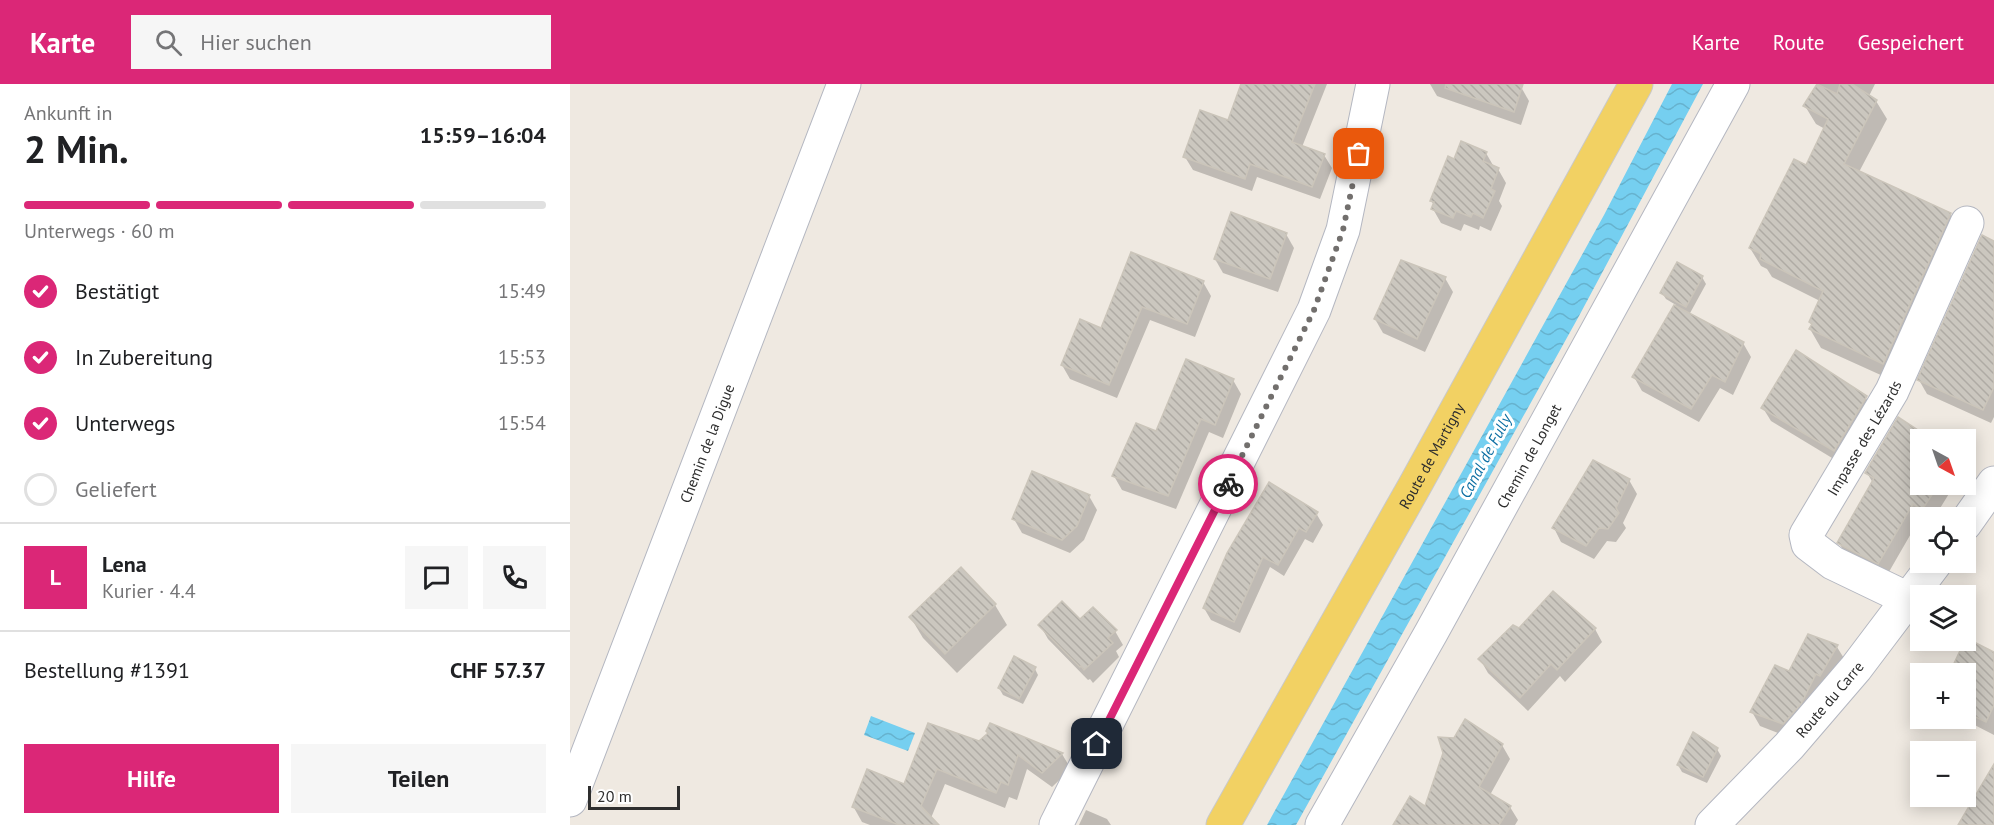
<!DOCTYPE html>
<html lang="de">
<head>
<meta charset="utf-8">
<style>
  :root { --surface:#fff; --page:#f6f6f6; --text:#202124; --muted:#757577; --line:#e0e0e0; --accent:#db2777 }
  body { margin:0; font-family:"PT Sans",sans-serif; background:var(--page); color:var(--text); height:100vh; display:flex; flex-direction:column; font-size:22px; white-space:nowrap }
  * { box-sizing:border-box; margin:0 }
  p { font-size:20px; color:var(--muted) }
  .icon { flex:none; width:33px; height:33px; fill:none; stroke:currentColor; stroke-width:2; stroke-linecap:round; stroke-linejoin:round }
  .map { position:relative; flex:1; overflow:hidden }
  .drawer { display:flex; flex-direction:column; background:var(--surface); width:570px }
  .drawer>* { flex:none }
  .needle { width:39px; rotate:140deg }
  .tools { position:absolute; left:1340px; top:345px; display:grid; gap:12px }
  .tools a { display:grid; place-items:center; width:66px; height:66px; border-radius:0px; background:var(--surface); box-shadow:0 3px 15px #0003; font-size:30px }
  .scale { position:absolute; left:18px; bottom:15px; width:92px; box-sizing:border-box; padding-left:6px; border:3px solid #2e2e2e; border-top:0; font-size:16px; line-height:21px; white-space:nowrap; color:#2e2e2e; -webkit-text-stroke:4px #fff; paint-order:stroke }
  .pin { position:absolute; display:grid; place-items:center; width:51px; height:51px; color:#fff; margin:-26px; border-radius:12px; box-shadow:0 3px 9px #0006 }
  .courier { position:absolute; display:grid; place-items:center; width:60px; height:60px; margin:-30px; border:4px solid #db2777; border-radius:50%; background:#fff; color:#222; box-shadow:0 2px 8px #0007 }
  .headline em { font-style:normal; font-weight:800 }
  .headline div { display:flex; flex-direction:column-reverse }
  .headline { display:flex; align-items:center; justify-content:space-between; height:102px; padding:0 24px }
  h1 { font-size:39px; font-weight:800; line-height:45px }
  .bar { display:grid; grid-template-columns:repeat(4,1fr); gap:9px 6px; align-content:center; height:72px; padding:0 24px }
  .bar i { height:8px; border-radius:4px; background:var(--line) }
  .bar .selected { background:var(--accent) }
  .bar p { grid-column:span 4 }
  .line { display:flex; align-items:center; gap:15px; padding:0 24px; border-top:2px solid var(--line) }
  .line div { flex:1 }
  .round { display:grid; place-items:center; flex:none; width:63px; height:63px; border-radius:0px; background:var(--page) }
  ol { padding:0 24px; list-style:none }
  li { display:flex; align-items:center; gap:18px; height:66px }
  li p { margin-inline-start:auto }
  li .icon { padding:6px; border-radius:50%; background:var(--accent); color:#fff; stroke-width:4 }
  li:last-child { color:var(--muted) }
  li i { width:33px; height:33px; border:3px solid var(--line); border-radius:50% }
  .primary-button { display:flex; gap:12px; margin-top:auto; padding:12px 24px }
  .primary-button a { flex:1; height:69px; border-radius:0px; background:var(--accent); color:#fff; font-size:24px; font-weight:800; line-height:69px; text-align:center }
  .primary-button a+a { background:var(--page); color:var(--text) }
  header { display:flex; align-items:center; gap:36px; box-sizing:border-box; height:84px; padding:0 30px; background:var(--accent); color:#fff }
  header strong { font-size:28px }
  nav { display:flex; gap:33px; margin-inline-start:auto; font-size:21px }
  .search { width:420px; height:54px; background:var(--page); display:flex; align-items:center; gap:15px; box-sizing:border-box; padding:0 21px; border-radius:0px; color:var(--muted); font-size:22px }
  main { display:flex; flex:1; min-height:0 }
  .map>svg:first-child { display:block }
</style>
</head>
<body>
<header>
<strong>Karte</strong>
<div class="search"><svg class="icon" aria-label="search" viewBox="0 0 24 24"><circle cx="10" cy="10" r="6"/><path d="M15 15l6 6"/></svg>Hier suchen</div>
<nav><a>Karte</a><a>Route</a><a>Gespeichert</a></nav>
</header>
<main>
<section class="drawer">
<div class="headline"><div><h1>2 Min.</h1><p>Ankunft in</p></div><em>15:59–16:04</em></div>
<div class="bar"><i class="selected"></i><i class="selected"></i><i class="selected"></i><i></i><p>Unterwegs · 60 m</p></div>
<ol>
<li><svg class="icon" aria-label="check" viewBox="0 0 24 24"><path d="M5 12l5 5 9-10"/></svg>Bestätigt<p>15:49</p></li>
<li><svg class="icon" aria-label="check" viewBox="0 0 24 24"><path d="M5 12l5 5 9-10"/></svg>In Zubereitung<p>15:53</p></li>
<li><svg class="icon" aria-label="check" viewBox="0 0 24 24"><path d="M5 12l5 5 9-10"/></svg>Unterwegs<p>15:54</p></li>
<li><i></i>Geliefert</li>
</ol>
<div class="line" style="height:108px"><b class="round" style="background:var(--accent);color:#fff">L</b><div><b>Lena</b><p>Kurier · 4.4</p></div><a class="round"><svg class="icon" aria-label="chat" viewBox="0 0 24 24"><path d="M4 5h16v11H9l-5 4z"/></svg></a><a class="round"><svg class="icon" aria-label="phone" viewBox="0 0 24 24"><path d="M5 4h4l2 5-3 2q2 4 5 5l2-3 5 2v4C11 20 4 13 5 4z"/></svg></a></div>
<div class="line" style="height:78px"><div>Bestellung #1391</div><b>CHF 57.37</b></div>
<div class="primary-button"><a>Hilfe</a><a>Teilen</a></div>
</section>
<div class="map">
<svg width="1424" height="741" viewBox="0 0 1424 741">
  <defs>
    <pattern id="water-waves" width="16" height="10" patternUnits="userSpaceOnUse" patternTransform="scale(1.5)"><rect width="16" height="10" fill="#75cff0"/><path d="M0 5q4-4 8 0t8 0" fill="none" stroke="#66b2ce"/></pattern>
    <pattern id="building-back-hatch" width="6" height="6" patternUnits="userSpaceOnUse" patternTransform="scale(1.5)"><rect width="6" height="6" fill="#cbc7bf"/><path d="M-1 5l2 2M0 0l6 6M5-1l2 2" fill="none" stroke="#afaba4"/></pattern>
  </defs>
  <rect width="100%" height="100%" fill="#efe9e1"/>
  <g fill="url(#water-waves)">
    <polygon points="1102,0 1133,0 1009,232 726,741 697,741 1034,131"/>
    <polygon points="301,632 345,649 338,667 294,651"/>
  </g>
  <g fill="#0003">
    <polygon points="673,0 757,0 732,63 754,71 762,84 750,115 687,93 682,107 623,86 615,73 659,38"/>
    <polygon points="860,0 943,0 951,3 959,17 951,41 867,12"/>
    <polygon points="1249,0 1305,0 1299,12 1306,17 1317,35 1289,88 1380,130 1391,149 1324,297 1251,264 1240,245 1242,242 1240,238 1250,217 1202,193 1197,185 1191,182 1180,164 1236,83 1255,45 1246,40 1235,22"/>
    <polygon points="916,69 924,83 928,85 936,99 929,117 932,122 921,147 910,142 909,146 894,140 891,147 871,139 863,125 864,121 861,117 885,76"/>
    <polygon points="716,150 724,164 708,208 653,189 645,175"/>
    <polygon points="1424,158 1424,333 1421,339 1357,310 1349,296"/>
    <polygon points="562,170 633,198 641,212 625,253 580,236 547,314 500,295 492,281 532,245"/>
    <polygon points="1132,193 1136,200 1119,231 1173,259 1181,273 1163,311 1150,304 1129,338 1072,307 1064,293 1106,221 1096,215 1092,209"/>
    <polygon points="875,194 883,208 855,268 813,249 805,235"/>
    <polygon points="663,296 671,310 653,354 639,348 606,425 552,406 544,392 586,349"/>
    <polygon points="1296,314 1304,327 1272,380 1201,337 1193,324"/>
    <polygon points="1350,356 1350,400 1385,400 1364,434 1350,434 1316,493 1277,472 1269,459 1303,399 1297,389"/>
    <polygon points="1059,396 1067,410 1053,439 1056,444 1046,458 1037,457 1024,475 991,458 984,444"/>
    <polygon points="519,412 527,426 514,456 500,469 452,449 444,435"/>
    <polygon points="746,429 753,441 743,459 735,455 714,492 700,483 670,549 641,536 634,524 659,470"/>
    <polygon points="425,521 437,541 387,589 353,554 341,534"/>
    <polygon points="510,537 545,547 553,561 546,567 549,573 523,599 520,595 518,596 478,555 470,541"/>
    <polygon points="1025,545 1032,558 995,598 990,592 958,627 918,589 910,575 949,546"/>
    <polygon points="1239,552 1267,563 1275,576 1221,654 1190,642 1182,628 1219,589"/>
    <polygon points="1424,570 1424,651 1391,634 1395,634 1395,590"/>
    <polygon points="465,585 468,591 453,620 433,611 429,604"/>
    <polygon points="421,641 492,670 501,685 482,703 457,685 447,716 439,713 435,724 375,700 361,734 367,741 300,741 292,738 283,722 335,702 410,658 419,650"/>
    <polygon points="932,661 940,675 920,711 940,723 948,736 945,741 825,741 856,724"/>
    <polygon points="1147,665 1151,672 1137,699 1112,688 1108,681"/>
    <polygon points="516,726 537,735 541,741 509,741"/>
  </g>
  <g fill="url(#building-back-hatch)" stroke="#cbc5ba" stroke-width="1.5">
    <polygon points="671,0 745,0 722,58 755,70 742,103 680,80 675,95 613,73 630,26 658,36"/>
    <polygon points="876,0 953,0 944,28 875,4"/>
    <polygon points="1247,0 1267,10 1270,0 1282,0 1307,16 1274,80 1381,129 1313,280 1239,245 1242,240 1239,238 1253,207 1190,175 1191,170 1179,164 1224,75 1236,81 1258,35 1233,22"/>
    <polygon points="891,57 917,68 913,77 929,84 921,105 925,107 913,134 903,129 901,133 886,127 883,134 861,125 864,118 860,117 878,72 884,75"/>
    <polygon points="661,128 717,149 700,195 644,175"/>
    <polygon points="1412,151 1424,157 1424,303 1413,326 1347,296"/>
    <polygon points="561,168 634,197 617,240 572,223 539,301 491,281 510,235 531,244"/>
    <polygon points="831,176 876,193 847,255 804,235"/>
    <polygon points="1107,178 1133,192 1116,223 1090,209"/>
    <polygon points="1104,221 1174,258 1155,298 1142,291 1121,325 1062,293"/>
    <polygon points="1226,266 1297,312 1264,367 1191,324"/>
    <polygon points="616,275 664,295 645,341 631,335 598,412 542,392 566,339 586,347"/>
    <polygon points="1328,333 1363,356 1350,356 1350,400 1369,400 1352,426 1343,420 1308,480 1267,459 1304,394 1295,389"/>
    <polygon points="1023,376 1060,395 1046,424 1049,429 1038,445 1029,444 1016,462 982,444"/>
    <polygon points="462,387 520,411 507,442 492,456 442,435"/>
    <polygon points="699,398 748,428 736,448 729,444 708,481 693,473 664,538 633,524 657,469"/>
    <polygon points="391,483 426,520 375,570 339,533"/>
    <polygon points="983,507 1026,544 987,586 981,580 950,614 908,575 943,541 949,544"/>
    <polygon points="492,517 510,535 523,523 547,546 538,554 543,559 514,586 511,582 510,583 468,541"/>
    <polygon points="1238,550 1268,561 1250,592 1246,590 1231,620 1213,640 1180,628 1205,581 1219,587"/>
    <polygon points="1396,554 1424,568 1424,621 1416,638 1395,628 1395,590 1379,590"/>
    <polygon points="444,572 466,583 449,615 428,604"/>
    <polygon points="895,635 933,660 909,703 941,722 929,741 823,741 840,712 855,722 873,669 868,653 884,654"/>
    <polygon points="358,639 409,657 418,649 416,647 420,639 493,669 472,689 448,671 438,701 431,698 426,709 367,685 351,722 369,741 329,741 282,723 297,685 334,700"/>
    <polygon points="1123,648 1148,664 1133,693 1107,681"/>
    <polygon points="1424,680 1424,741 1388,741"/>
  </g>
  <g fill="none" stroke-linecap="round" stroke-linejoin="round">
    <defs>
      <g id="minor">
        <polyline points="1395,440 1424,399"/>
        <path id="s1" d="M 1338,515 L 1263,479 L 1238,460 L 1236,451 L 1322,307 L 1397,139"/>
        <path id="s2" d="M 0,716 L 274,0"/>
        <polyline points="486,741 744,226 773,146 803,0"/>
        <path id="s3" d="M 752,741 L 861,549 L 1163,0"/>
        <path id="s4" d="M 1142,741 L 1219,662 L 1286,584 L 1366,478"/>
      </g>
      <g id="major">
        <path id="s5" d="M 653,741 L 844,403 L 1066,0"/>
      </g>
    </defs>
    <use href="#minor" stroke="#b4b7c1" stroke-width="35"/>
    <use href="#major" stroke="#c9c9c9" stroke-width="35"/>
    <use href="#minor" stroke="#fff" stroke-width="33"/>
    <use href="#major" stroke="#f2d163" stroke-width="33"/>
  </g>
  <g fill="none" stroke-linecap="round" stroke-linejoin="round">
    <polyline stroke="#726f6d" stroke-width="6" stroke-dasharray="0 10.8" points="658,400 744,226 773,146 789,70"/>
    <polyline stroke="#db2777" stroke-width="8" points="527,660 658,400"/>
  </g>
  <g text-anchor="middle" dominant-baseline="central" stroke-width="6" stroke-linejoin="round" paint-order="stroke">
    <g font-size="15" fill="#2e2e2e" stroke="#fff">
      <text stroke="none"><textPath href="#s1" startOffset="237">Impasse des Lézards</textPath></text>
      <text stroke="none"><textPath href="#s2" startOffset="382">Chemin de la Digue</textPath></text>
      <text stroke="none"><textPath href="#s5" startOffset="424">Route de Martigny</textPath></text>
      <text stroke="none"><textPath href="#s3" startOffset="423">Chemin de Longet</textPath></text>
      <text stroke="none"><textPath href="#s4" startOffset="172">Route du Carre</textPath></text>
    </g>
    <g font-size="16" font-style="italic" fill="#0d6fa3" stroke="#fff">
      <text transform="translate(915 372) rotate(-62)">Canal de Fully</text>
    </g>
  </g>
</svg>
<div class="tools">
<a><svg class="needle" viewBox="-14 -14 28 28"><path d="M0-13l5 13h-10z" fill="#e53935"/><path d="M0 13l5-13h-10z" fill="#757577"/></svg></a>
<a><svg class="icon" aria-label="locate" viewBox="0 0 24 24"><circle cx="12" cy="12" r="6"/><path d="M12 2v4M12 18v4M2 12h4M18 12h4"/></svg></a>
<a><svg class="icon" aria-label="layers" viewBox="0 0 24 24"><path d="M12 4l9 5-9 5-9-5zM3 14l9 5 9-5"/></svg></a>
<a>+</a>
<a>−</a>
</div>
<div class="scale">20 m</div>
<div class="pin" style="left:789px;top:70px;background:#ea580c"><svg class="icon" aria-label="bag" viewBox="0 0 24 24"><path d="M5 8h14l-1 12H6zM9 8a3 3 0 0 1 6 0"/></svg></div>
<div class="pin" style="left:527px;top:660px;background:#1f2937"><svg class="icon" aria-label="home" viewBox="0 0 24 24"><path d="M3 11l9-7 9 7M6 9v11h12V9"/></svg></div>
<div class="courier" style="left:658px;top:400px"><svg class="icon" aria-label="bike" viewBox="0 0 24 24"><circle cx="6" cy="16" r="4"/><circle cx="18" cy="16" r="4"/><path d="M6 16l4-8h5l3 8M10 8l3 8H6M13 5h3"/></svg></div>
</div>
</main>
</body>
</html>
